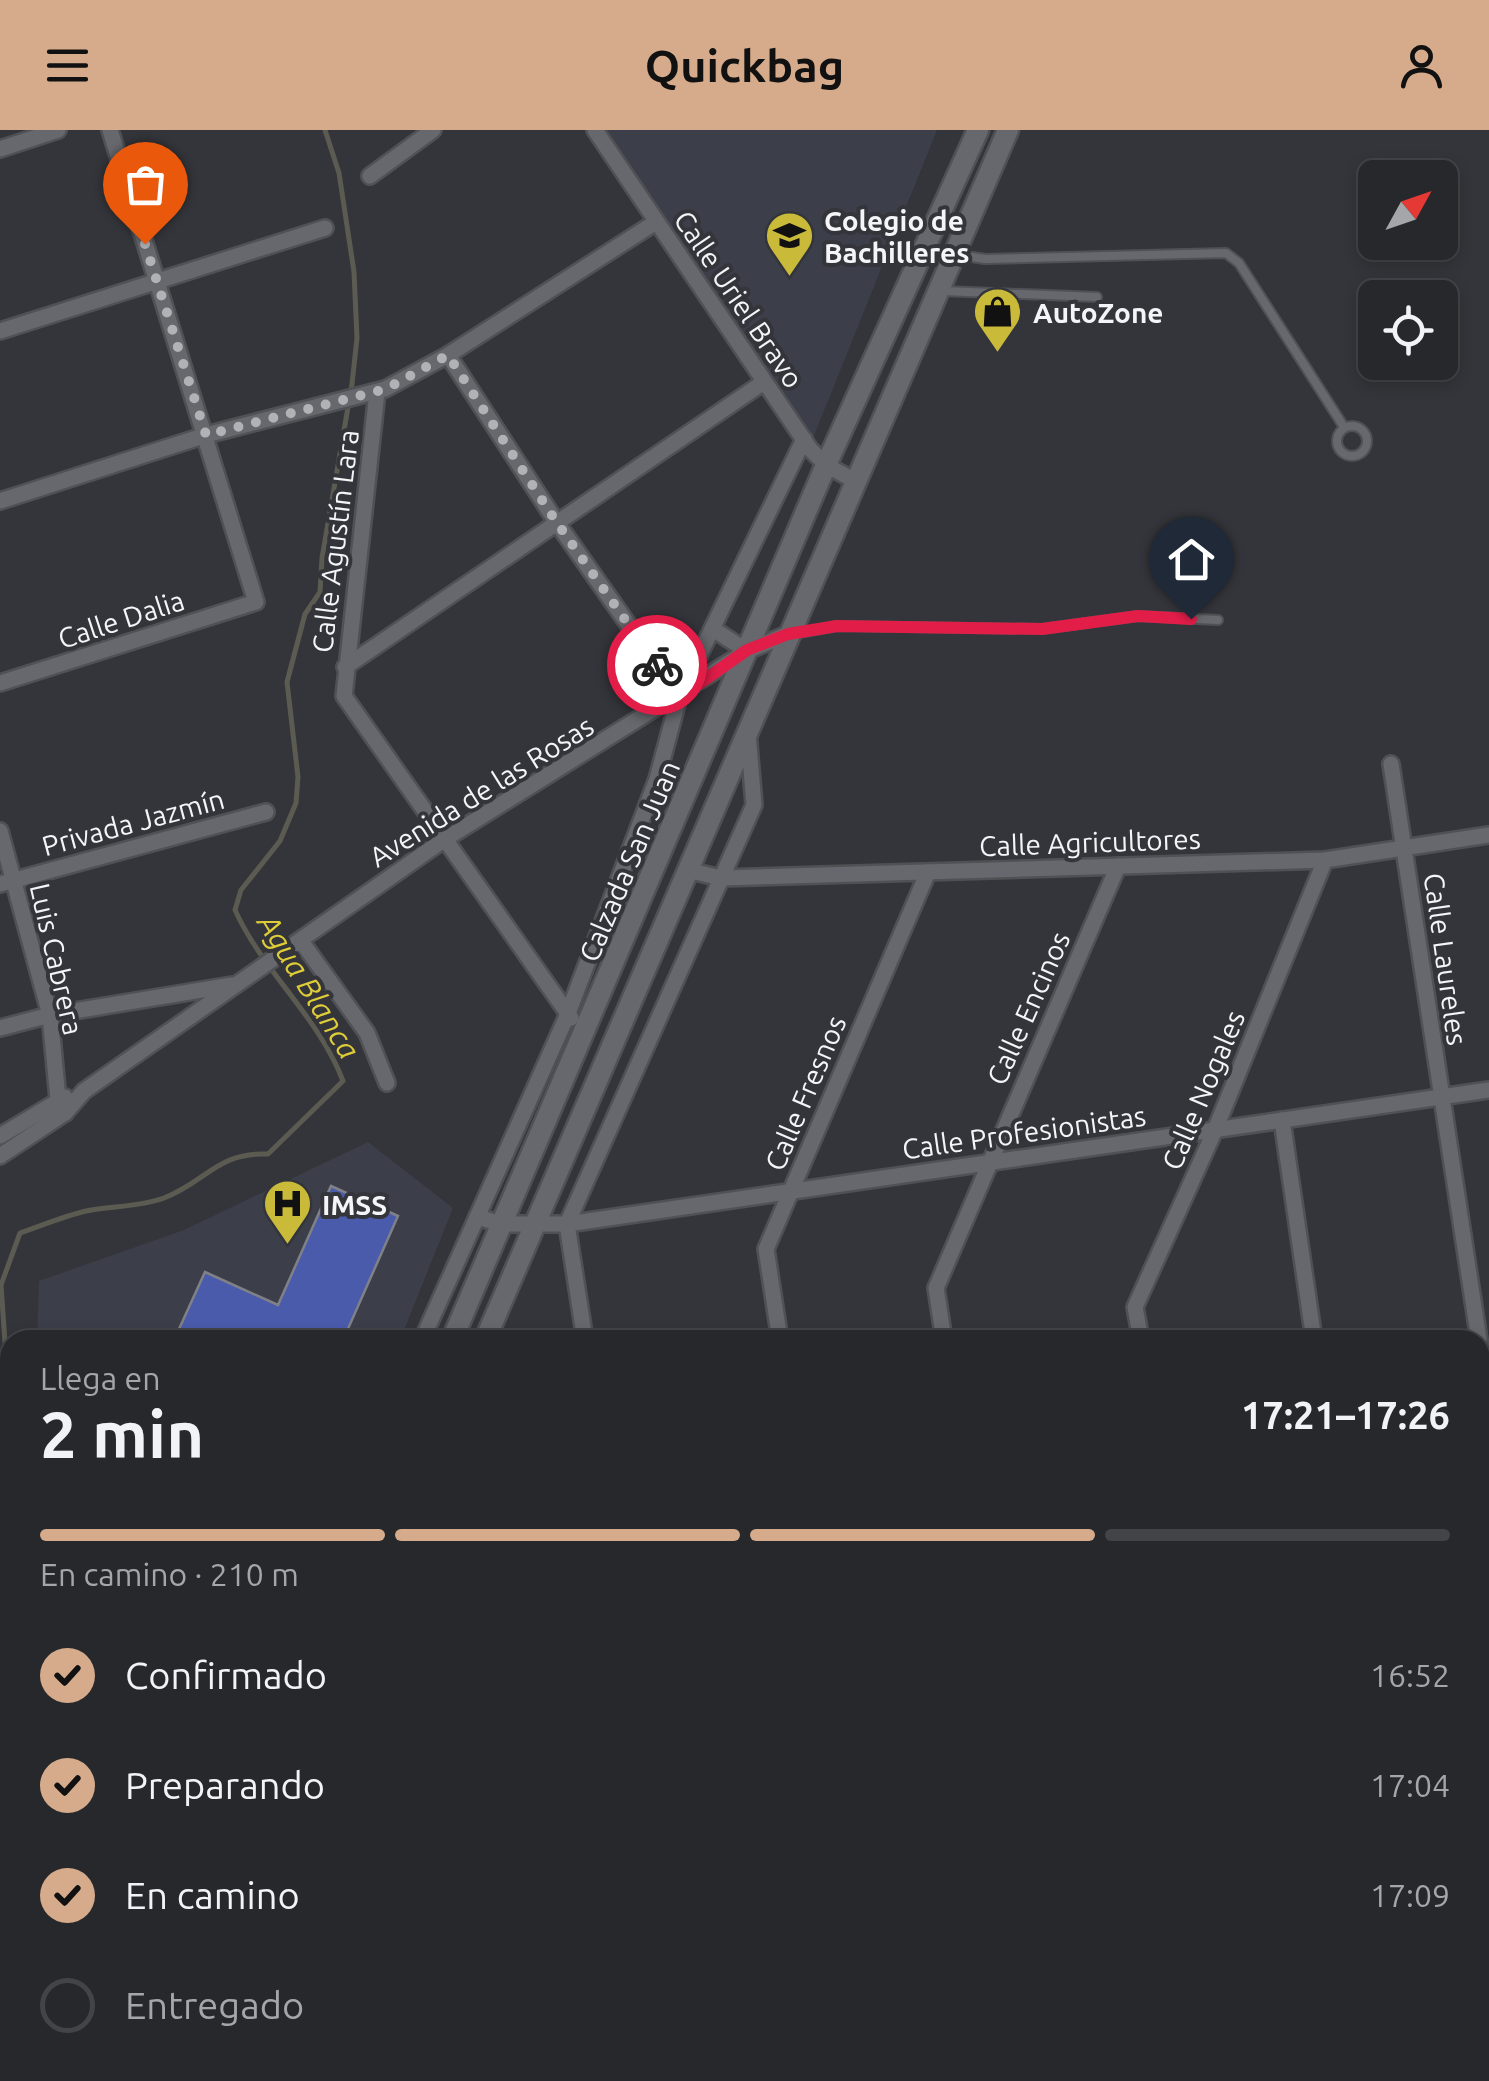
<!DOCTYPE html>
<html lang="es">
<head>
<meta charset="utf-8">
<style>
  :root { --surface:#27282c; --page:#333438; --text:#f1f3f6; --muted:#a4a6a9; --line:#434448; --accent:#d6ab8b }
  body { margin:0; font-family:Ubuntu,sans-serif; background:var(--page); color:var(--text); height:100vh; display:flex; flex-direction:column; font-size:38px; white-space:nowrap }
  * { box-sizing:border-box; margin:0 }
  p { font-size:32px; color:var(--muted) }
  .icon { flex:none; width:55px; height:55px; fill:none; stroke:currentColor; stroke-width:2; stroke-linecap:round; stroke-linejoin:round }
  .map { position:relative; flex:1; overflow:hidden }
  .drawer { position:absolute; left:0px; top:1200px; width:1490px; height:752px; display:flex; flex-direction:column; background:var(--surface); border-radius:30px 30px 0 0; box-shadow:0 5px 15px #0003,0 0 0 2px var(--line) }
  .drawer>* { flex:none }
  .needle { width:65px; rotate:50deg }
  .buttons { position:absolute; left:1358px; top:30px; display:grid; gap:20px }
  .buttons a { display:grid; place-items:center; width:100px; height:100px; border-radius:15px; background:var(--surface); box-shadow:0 5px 15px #0003,0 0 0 2px var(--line); font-size:50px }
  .pin { position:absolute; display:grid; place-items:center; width:85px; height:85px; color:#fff; margin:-102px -42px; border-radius:50% 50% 50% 0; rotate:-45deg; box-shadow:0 0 10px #0007 }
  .pin .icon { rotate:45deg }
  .courier { position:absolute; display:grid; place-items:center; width:100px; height:100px; margin:-50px; border:8px solid #e11d48; border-radius:50%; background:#fff; color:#222; box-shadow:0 2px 12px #0007 }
  .overview em { font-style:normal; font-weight:600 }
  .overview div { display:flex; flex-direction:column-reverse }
  .overview { display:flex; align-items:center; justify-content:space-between; height:170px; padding:0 40px }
  h1 { font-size:65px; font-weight:600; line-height:75px }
  .bar { display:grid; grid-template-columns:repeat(4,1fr); gap:15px 10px; align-content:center; height:120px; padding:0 40px }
  .bar i { height:12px; border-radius:8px; background:var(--line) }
  .bar .current { background:var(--accent) }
  .bar p { grid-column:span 4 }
  ol { padding:0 40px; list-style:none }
  li { display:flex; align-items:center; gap:30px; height:110px }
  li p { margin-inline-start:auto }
  li .icon { padding:10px; border-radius:50%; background:var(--accent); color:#111; stroke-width:4 }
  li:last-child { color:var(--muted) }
  li i { width:55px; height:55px; border:5px solid var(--line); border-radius:50% }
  header { display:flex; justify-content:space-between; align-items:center; height:130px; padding:0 40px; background:var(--accent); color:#111; font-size:45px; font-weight:600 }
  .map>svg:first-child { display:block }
</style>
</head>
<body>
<header><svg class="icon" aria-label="menu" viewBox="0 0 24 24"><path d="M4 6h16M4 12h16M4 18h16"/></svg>Quickbag<svg class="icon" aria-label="person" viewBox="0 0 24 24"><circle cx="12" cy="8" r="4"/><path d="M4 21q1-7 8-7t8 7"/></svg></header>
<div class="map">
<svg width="1489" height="1951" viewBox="0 0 1489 1951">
  <rect width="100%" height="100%" fill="#34353a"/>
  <g fill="#3c3f4a">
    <polygon points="599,0 937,0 811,313"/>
    <polygon points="368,1012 453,1078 400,1210 37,1210 39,1151 184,1100"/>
  </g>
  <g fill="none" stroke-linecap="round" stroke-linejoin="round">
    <path stroke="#5c5b52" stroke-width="5" d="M 0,1364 L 10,1285 L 1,1155 L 20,1103 C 41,1096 64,1086 86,1081 C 111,1076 140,1077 164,1068 C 206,1052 217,1022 268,1024 L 343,951 C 319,887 263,842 235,780 L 241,760 L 280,711 L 296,673 L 298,647 L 287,552 L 305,484 L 320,462 L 322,428 L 352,254 L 357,208 L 354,142 L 339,43 L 325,0"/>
  </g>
  <polygon fill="#4a5bac" stroke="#7f8187" stroke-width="2.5" points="331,1056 398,1086 343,1210 174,1210 205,1142 278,1175"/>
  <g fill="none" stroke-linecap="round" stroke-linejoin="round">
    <defs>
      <g id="service">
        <polyline points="959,125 985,129 1226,123 1239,133 1344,297"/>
        <polyline points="943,161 1097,167"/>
        <circle cx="1352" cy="311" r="15"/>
        <polyline points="793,504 837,496 1042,499 1138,486 1218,490"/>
      </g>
      <g id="minor">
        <polyline points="595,0 810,319 826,335 857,352"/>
        <polyline points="0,19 58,0"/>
        <polyline points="370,46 433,0"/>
        <polyline points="0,201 325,98"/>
        <polyline points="448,225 555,390 679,567"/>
        <polyline points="377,262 344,566 571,888"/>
        <polyline points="0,371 206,305 385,259 448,225 656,92"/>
        <polyline points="713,499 747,521"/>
        <polyline points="345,537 764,252"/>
        <polyline points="0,553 256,472 110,0"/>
        <polyline points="1391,634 1479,1210"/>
        <polyline points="0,701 50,885 58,969 65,983"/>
        <polyline points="691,741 721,748 1325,730 1489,705"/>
        <polyline points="0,754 266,682"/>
        <polyline points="301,811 367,903 387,953"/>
        <polyline points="0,898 50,885 232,855"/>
        <polyline points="1282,990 1314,1210"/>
        <polyline points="0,1006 65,967"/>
        <polyline points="0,1026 65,983 84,961 442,711 747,521 788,504"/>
        <polyline points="477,1087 502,1094 567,1094 1489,960"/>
        <polyline points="567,1094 754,675 748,603"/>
        <polyline points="567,1094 585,1210"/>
        <polyline points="422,1210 567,886 657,649 679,567 804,309"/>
        <polyline points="780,1210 766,1119 928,742"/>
        <polyline points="944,1210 936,1158 1118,736"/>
        <polyline points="1141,1210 1135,1177 1215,1000 1325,730"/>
        <polyline points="1480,1216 1489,1273"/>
        <polyline points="1480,1326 1489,1325"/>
        <polyline points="1480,1534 1489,1533"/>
        <polyline points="1480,1650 1489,1650"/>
        <polyline points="1480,1685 1489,1684"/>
        <polyline points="1480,1877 1489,1890"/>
        <polyline points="294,1942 295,1951"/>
        <polyline points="699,1942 700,1951"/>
        <polyline points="897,1942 900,1951"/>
        <polyline points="1225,1942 1226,1951"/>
        <polyline points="1243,1942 1248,1951"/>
        <polyline points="561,1951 608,1942"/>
        <polyline points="1087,1951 1131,1942"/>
      </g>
      <g id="secondary">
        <polyline points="452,1210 826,335 978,0"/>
        <polyline points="485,1210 1008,0"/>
        <polyline points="0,1657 10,1653"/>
        <polyline points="30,1951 62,1942"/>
      </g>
    </defs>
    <use href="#service" stroke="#4f5155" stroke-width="12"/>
    <use href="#minor" stroke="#4f5155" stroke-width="20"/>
    <use href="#secondary" stroke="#4f5155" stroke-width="25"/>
    <use href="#service" stroke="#66686d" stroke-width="8"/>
    <use href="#minor" stroke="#66686d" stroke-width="15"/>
    <use href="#secondary" stroke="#66686d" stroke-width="20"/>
  </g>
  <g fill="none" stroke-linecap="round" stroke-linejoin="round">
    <polyline stroke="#b1b2b6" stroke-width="10" stroke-dasharray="0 18" points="145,114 206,305 386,259 448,225 555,390 657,535"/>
    <polyline stroke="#e11d48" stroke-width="12" points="657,535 680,567 747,520 788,504 837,496 1042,499 1138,486 1191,489"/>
  </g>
  <defs>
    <symbol id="university-pin" viewBox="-11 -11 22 30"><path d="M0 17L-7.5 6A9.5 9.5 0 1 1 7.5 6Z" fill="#c9ba3a" stroke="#34353a"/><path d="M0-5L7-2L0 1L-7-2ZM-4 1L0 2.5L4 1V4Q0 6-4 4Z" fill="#111"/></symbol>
    <symbol id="shop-pin" viewBox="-11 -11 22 30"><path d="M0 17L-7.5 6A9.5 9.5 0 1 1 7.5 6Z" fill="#c9ba3a" stroke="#34353a"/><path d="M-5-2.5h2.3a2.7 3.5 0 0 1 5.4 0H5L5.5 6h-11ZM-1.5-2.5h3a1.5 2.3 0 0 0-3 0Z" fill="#111"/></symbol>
    <symbol id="hospital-pin" viewBox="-11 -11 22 30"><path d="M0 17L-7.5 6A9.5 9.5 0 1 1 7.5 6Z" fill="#c9ba3a" stroke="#34353a"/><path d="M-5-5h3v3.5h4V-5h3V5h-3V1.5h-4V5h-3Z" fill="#111"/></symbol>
  </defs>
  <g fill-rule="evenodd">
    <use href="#university-pin" x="762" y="78" width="55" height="75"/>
    <use href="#shop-pin" x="970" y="154" width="55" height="75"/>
    <use href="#hospital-pin" x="260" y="1046" width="55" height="75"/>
  </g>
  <g text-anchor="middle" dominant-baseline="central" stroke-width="8" stroke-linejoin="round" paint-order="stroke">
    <g font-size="28" font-weight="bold" fill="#f4f5f8" stroke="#34353a" text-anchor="start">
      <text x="824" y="90">Colegio de<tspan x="824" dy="32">Bachilleres</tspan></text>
      <text x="1033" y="182">AutoZone</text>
      <text x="322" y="1074">IMSS</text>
    </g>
    <g font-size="28" fill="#f4f5f8" stroke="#34353a">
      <text transform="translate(739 169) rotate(56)">Calle Uriel Bravo</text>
      <text transform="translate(335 411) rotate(-83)">Calle Agustín Lara</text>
      <text transform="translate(121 489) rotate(-18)">Calle Dalia</text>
      <text transform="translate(481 661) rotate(-32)">Avenida de las Rosas</text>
      <text transform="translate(133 692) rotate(-15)">Privada Jazmín</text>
      <text transform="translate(1090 712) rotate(-2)">Calle Agricultores</text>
      <text transform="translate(629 731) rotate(-67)">Calzada San Juan</text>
      <text transform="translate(57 829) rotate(77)">Luis Cabrera</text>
      <text transform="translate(1446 829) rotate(82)">Calle Laureles</text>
      <text transform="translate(1028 878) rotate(-66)">Calle Encinos</text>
      <text transform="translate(1203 960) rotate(-67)">Calle Nogales</text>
      <text transform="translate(805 963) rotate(-67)">Calle Fresnos</text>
      <text transform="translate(1024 1002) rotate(-8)">Calle Profesionistas</text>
    </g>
    <g font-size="30" font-style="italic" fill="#decd38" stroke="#34353a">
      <text transform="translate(309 856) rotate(58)">Agua Blanca</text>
    </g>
  </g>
</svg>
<div class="buttons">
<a><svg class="needle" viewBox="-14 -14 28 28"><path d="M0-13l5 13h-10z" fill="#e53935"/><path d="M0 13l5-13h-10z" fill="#a4a6a9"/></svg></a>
<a><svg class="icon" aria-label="locate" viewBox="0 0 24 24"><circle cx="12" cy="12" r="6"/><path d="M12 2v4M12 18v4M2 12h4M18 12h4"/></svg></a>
</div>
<div class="pin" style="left:145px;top:114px;background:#ea580c"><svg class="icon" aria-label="bag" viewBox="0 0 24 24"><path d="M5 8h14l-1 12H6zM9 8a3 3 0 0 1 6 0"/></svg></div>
<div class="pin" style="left:1191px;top:489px;background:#1f2937"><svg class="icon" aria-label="home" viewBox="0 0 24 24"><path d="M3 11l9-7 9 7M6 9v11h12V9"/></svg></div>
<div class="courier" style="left:657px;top:535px"><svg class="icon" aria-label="bike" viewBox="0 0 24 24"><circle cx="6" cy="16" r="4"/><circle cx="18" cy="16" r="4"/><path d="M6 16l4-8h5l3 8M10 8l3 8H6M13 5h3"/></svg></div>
<section class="drawer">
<div class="overview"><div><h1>2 min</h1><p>Llega en</p></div><em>17:21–17:26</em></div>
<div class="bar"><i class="current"></i><i class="current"></i><i class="current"></i><i></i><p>En camino · 210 m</p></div>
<ol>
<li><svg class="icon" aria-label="check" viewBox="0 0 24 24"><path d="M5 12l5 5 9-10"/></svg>Confirmado<p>16:52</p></li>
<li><svg class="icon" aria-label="check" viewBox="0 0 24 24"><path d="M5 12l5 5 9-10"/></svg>Preparando<p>17:04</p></li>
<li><svg class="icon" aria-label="check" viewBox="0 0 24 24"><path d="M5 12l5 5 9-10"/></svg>En camino<p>17:09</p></li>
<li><i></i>Entregado</li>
</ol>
</section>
</div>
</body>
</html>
